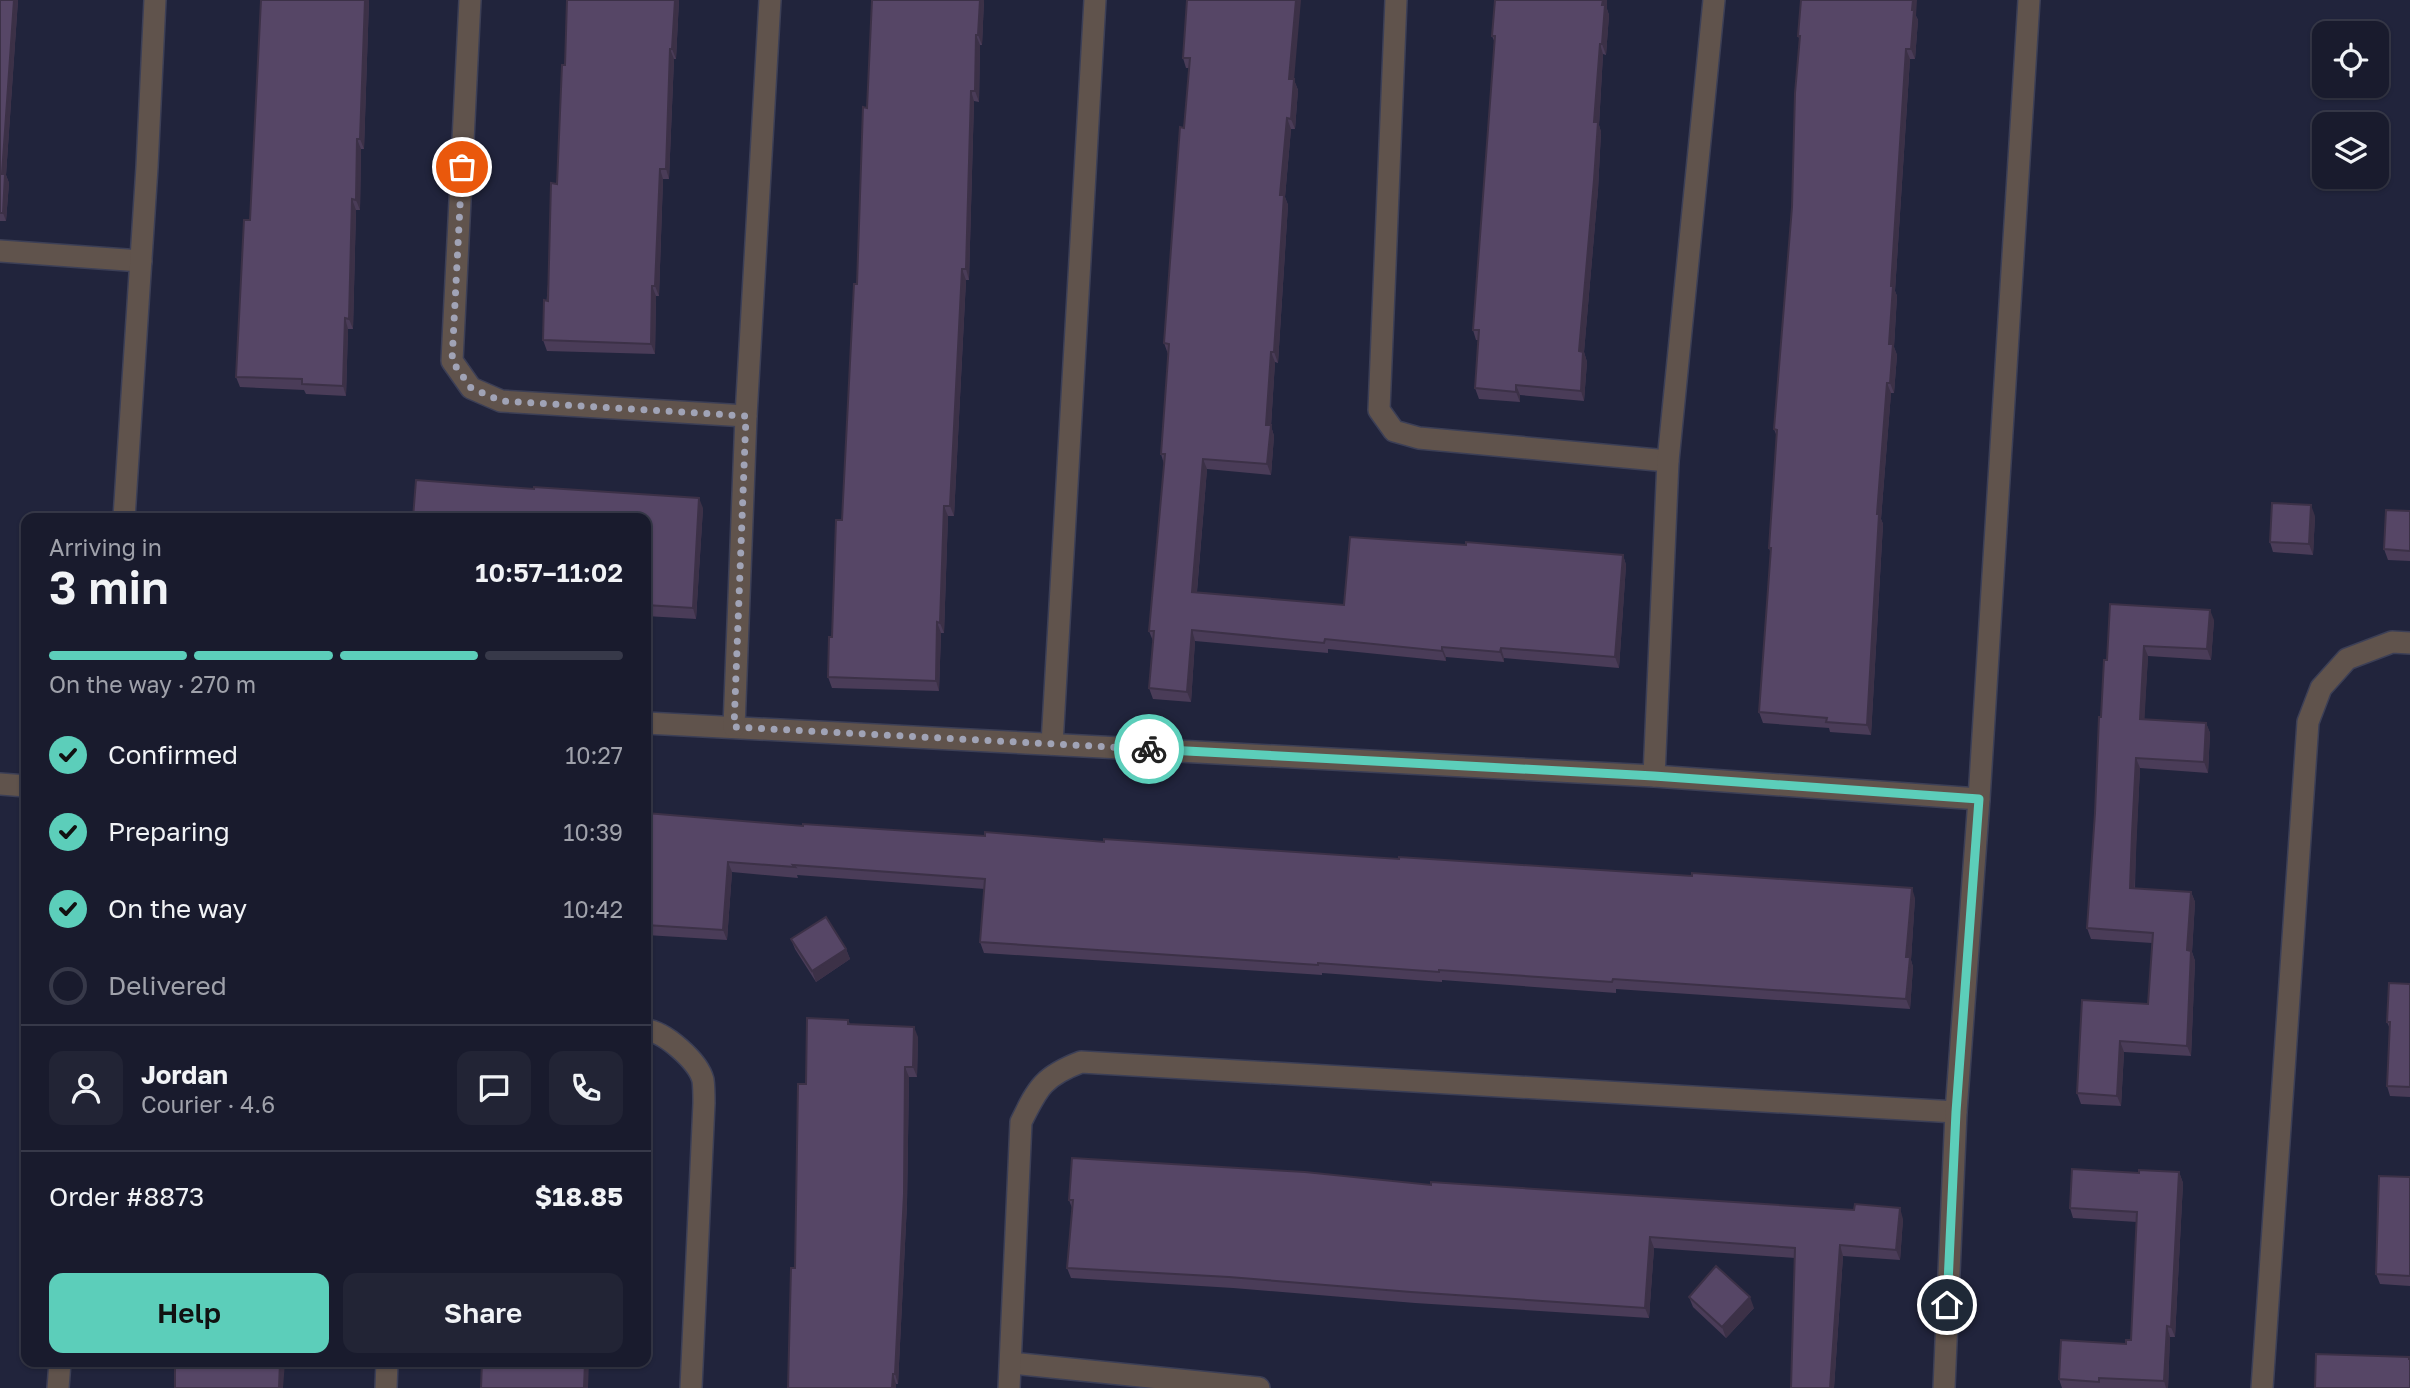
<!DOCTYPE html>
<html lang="en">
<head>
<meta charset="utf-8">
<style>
  :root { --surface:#191b2d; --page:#222435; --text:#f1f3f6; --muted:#9fa1aa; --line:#373949; --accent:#5cceba }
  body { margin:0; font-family:"Golos Text",sans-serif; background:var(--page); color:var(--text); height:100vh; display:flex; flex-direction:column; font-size:26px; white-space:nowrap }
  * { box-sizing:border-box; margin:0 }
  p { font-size:23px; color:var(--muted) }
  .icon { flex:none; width:38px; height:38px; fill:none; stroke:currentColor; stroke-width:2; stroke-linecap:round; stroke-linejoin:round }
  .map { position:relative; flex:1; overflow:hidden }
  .drawer { position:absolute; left:21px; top:513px; width:630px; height:854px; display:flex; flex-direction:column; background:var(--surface); border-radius:14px; box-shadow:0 2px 5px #0004,0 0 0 2px var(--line) }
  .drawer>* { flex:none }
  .controls { position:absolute; left:2312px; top:21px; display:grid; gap:14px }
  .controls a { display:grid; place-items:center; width:77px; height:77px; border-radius:14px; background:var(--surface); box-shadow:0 2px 5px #0004,0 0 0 2px var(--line); font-size:35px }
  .pin { position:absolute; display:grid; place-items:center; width:60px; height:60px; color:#fff; margin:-30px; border:4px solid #fff; border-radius:50%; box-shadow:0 2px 7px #0007 }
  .courier { position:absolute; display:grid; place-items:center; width:70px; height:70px; margin:-35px; border:5px solid #5cceba; border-radius:50%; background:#fff; color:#222; box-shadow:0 2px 9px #0007 }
  .summary em { font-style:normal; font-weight:600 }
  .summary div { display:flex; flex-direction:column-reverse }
  .summary { display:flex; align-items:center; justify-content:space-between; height:119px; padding:0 28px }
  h1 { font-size:46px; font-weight:600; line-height:52px }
  .bar { display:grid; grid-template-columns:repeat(4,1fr); gap:10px 7px; align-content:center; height:84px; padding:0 28px }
  .bar i { height:9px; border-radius:5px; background:var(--line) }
  .bar .current { background:var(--accent) }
  .bar p { grid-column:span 4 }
  .line { display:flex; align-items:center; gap:18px; padding:0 28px; border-top:2px solid var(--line) }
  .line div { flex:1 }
  .round { display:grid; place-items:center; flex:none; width:74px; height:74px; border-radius:14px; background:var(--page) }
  ol { padding:0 28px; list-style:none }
  li { display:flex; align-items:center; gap:21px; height:77px }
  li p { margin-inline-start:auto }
  li .icon { padding:7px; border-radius:50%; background:var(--accent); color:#111; stroke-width:4 }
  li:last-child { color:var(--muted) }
  li i { width:38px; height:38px; border:4px solid var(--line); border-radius:50% }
  .action { display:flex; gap:14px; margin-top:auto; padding:14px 28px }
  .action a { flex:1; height:80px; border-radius:14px; background:var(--accent); color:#111; font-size:28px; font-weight:600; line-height:80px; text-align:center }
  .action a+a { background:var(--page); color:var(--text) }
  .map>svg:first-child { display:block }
</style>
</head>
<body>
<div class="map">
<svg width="2410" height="1388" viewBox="0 0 2410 1388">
  <rect width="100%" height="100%" fill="#21243c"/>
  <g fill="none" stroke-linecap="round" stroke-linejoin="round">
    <defs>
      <g id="minor">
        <polyline points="470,0 452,361 471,388 501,401 746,416"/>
        <polyline points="1396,0 1379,410 1394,431 1419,438 1668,461"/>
        <polyline points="0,251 141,261"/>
        <polyline points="124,518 147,167 155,0"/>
        <polyline points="646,723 1654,776 1979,799"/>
        <polyline points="734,727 746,416 770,0"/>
        <polyline points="1052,744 1095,0"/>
        <polyline points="1654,776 1668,461 1714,0"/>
        <polyline points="0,784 26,786"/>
        <path d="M 646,1030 C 665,1032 698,1061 703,1080 C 704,1087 704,1096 704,1103 L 691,1388"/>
        <polyline points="1011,1363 1259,1388"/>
        <polyline points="58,1388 60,1362"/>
        <polyline points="386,1388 387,1362"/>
        <path d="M 1009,1388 L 1021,1122 C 1038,1087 1044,1076 1081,1062 L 1956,1112 L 1979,799 L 2029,0"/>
        <polyline points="1944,1388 1956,1112"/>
        <polyline points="2262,1388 2308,722 2321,688 2347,659 2392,642 2410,643"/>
      </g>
    </defs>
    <use href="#minor" stroke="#3c3f56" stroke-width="24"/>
    <use href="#minor" stroke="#60534c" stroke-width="21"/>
  </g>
  <g fill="#4a3c58">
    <polygon points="0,0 18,0 6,175 9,183 6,221 0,221"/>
    <polygon points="369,0 364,149 361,149 360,210 356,210 353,329 348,329 346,396 306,394 304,390 240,387 236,377 250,220"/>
    <polygon points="567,0 679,0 676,59 674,59 669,179 663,179 659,296 656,296 655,354 547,351 543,340 557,184 565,65"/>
    <polygon points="984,0 982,45 980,45 979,102 974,101 969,280 966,280 954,516 948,516 944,633 941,633 939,691 832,688 828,677 842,520 857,284"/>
    <polygon points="1187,0 1294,80 1298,90 1295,129 1291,129 1285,197 1288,205 1278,363 1275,362 1271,426 1274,436 1271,475 1207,469 1197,592 1344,605 1623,555 1626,565 1619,668 1504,658 1504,662 1446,657 1446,661 1328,649 1328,653 1195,641 1191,702 1153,699 1149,688 1153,641 1149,631 1164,464 1161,454 1168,354 1164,343 1189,68 1186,68 1183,58"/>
    <polygon points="1495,0 1607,0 1607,9 1609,15 1606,55 1603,54 1599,125 1601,132 1598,190 1584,352 1587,362 1584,401 1520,395 1520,402 1479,399 1475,388 1478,340 1476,340 1473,330 1495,43 1492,36"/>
    <polygon points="1916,16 1918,20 1915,59 1910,59 1895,291 1897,296 1894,347 1897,355 1894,393 1891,393 1881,519 1883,524 1871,735 1830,732 1829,728 1763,723 1759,712 1771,554 1769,548 1777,437 1774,429 1792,207 1800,41 1798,36"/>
    <polygon points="534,489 703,508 696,619 646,616 646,518"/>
    <polygon points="2410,511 2410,561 2388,560 2384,549"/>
    <polygon points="2315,516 2313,555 2273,552 2270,542"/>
    <polygon points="2214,620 2211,660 2148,656 2144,719 2206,723 2210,733 2208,773 2140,768 2136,844 2135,888 2191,892 2195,902 2192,952 2195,961 2191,1056 2124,1052 2121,1106 2081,1104 2077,1093 2148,1004 2152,943 2091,939 2087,928 2101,717 2107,660"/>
    <polygon points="646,813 803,826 1104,842 1915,898 1911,960 1913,967 1910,1009 1616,989 1616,993 1442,980 1442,982 1322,973 1322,975 984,953 980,942 985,889 797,875 798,878 732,872 727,940 646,935"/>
    <polygon points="791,939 846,949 850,959 816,982 795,949"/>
    <polygon points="2410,984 2410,1097 2390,1096 2387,1086 2390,1029 2387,1022"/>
    <polygon points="848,1020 850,1024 918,1037 917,1077 909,1077 907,1204 898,1384 896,1384 795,1268 806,1084"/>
    <polygon points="2179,1172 2183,1183 2175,1337 2170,1337 2168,1388 2062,1388 2059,1379 2126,1344 2131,1340 2137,1222 2073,1218 2070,1208 2139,1173"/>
    <polygon points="2410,1177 2410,1286 2380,1284 2376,1274"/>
    <polygon points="1431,1185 1903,1219 1900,1260 1843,1256 1834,1388 1791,1388 1795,1258 1654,1248 1649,1318 1415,1303 1233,1288 1071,1278 1067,1268 1072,1208 1069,1200"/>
    <polygon points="1689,1297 1754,1308 1726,1338 1693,1307"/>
  </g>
  <g fill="#3c3147">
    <polygon points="14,0 18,0 6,175 9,183 6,221 3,213 2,174"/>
    <polygon points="365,0 369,0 364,149 360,139"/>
    <polygon points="675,0 679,0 676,59 672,49"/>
    <polygon points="980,0 984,0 982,45 978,35"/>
    <polygon points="1296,0 1301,0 1294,80 1298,90 1295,129 1291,119 1289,79"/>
    <polygon points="1603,0 1607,0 1607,9 1609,15 1606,55 1602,44"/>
    <polygon points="1913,0 1917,0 1916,16 1918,20 1915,59 1911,49"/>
    <polygon points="976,35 980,45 979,102 975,91"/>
    <polygon points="1600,44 1603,54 1599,125 1601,132 1598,190 1584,352 1587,362 1584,401 1581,391 1579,351"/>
    <polygon points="670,49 674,59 669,179 666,169"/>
    <polygon points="1906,49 1910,59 1895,291 1897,296 1894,347 1897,355 1894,393 1890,383 1889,344 1891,286"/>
    <polygon points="971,91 974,101 969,280 966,269"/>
    <polygon points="1287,118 1291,129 1285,197 1288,205 1278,363 1274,352 1280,195"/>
    <polygon points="357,139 361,149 360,210 356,200"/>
    <polygon points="660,169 663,179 659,296 655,286"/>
    <polygon points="352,199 356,210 353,329 349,319"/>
    <polygon points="962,269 966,280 954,516 950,506"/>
    <polygon points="652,286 656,296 655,354 651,344"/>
    <polygon points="345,318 348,329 346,396 343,386"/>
    <polygon points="1271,352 1275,362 1271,426 1274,436 1271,475 1267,464 1266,425"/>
    <polygon points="1887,383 1891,393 1881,519 1883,524 1871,735 1867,725 1877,514"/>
    <polygon points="1516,385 1520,395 1520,402 1516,392"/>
    <polygon points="1203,459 1207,469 1196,602 1192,592"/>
    <polygon points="699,498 703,508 696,619 693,608"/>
    <polygon points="2311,505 2315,516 2313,555 2309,544"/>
    <polygon points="944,506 948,516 944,633 940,623"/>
    <polygon points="1623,555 1626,565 1619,668 1615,657"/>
    <polygon points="2210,610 2214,620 2211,660 2207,649"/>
    <polygon points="937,622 941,633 939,691 936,681"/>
    <polygon points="1192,630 1195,641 1191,702 1187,692"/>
    <polygon points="2144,646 2148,656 2144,729 2140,719"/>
    <polygon points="1442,647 1446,657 1446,661 1442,651"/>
    <polygon points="1501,648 1504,658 1504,662 1500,652"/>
    <polygon points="2206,723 2210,733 2208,773 2204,762"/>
    <polygon points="2136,758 2140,768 2134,898 2130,888"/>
    <polygon points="728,862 732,872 727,940 723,930"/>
    <polygon points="1912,888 1915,898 1911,960 1913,967 1910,1009 1906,999 1906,957"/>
    <polygon points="2191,892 2195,902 2192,952 2195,961 2191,1056 2187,1046 2187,950"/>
    <polygon points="846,949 850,959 816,982 812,971"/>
    <polygon points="914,1027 918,1037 917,1077 913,1067"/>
    <polygon points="2120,1041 2124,1052 2121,1106 2117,1096"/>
    <polygon points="905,1067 909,1077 907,1204 898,1384 895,1374"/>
    <polygon points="2179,1172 2183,1183 2175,1337 2171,1327"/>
    <polygon points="1900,1208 1903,1219 1900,1260 1896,1250"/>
    <polygon points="1650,1237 1654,1248 1649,1318 1645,1308"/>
    <polygon points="1840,1245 1843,1256 1834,1388 1830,1388"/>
    <polygon points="1750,1297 1754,1308 1726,1338 1722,1327"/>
    <polygon points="2167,1326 2170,1337 2168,1388 2166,1388 2164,1381"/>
    <polygon points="280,1362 285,1362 283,1388 279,1388"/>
    <polygon points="585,1362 589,1362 588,1388 584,1388"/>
    <polygon points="893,1374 896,1384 896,1388 892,1388"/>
  </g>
  <g fill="#564666" stroke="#3c3147" stroke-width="2">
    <polygon points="0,0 14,0 2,174 5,174 3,213 0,213"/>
    <polygon points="261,0 365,0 360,139 357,139 356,200 352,199 349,319 345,318 343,386 302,384 302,379 236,377 244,220 250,220"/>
    <polygon points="567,0 675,0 672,49 670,49 666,169 660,169 655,286 652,286 651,344 543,340 544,300 548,301 551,183 557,184 562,65 565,65"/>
    <polygon points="872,0 980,0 978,35 976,35 975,91 971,91 966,269 962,269 950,506 944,506 940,623 937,622 936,681 828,677 829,637 832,637 836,520 842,520 854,284 857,284 863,107 867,108"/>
    <polygon points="1187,0 1296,0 1289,79 1294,79 1291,119 1287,118 1280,195 1284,195 1274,352 1271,352 1266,425 1271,425 1267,464 1203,459 1192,592 1344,605 1350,537 1466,545 1466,542 1623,555 1615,657 1501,648 1500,652 1442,647 1442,651 1325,639 1324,643 1192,630 1187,692 1149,688 1154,631 1149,631 1165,454 1161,454 1169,344 1164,343 1180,127 1184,128 1190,58 1183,58"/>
    <polygon points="1495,0 1603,0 1602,5 1605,5 1602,44 1600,44 1594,122 1598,122 1594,180 1579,351 1583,352 1581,391 1516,385 1516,392 1475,388 1479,330 1473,330 1495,36 1492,36"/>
    <polygon points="1801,0 1913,0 1912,10 1914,10 1911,49 1906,49 1891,286 1893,286 1889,344 1893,344 1890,383 1887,383 1877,514 1879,514 1867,725 1826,722 1827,718 1759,712 1771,548 1769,548 1777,430 1774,429 1792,207 1795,93 1800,36 1798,36"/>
    <polygon points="416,480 534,489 534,487 699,498 693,608 646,605 646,518 413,518"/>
    <polygon points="2272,503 2311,505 2309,544 2270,542"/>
    <polygon points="2386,510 2410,511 2410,551 2384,549"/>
    <polygon points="2110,604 2210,610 2207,649 2144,646 2140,719 2206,723 2204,762 2136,758 2132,834 2130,888 2191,892 2187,950 2191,951 2187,1046 2120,1041 2117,1096 2077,1093 2082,1000 2148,1004 2153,933 2087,928 2095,813 2099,717 2101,717 2104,660 2107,660"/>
    <polygon points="646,813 803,826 803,824 985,836 985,832 1104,842 1104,839 1399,859 1399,857 1692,876 1692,873 1912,888 1906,957 1910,957 1906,999 1613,979 1612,982 1439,970 1439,972 1318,963 1318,965 980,942 985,879 793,865 795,867 728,862 723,930 646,925"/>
    <polygon points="826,917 846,949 812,971 791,939"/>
    <polygon points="2389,983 2410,984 2410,1087 2387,1086 2390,1022 2387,1022"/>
    <polygon points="807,1018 848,1020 848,1024 914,1027 913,1067 905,1067 904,1194 895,1374 893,1374 892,1388 788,1388 791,1268 795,1268 798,1084 806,1084"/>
    <polygon points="1072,1158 1305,1172 1431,1185 1431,1182 1854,1210 1855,1204 1900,1208 1896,1250 1840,1245 1830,1388 1791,1388 1795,1248 1650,1237 1645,1308 1411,1292 1229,1277 1067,1268 1073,1200 1069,1200"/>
    <polygon points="2072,1169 2139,1173 2139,1170 2179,1172 2171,1327 2167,1326 2164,1381 2099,1378 2099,1382 2059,1379 2061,1340 2126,1344 2126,1340 2131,1340 2137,1212 2070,1208"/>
    <polygon points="2379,1176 2410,1177 2410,1276 2376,1274"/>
    <polygon points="1716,1266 1750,1297 1722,1327 1689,1297"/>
    <polygon points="2316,1354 2409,1357 2409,1359 2410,1359 2410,1388 2315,1388"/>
    <polygon points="175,1362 280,1362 279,1388 175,1388"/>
    <polygon points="482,1362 585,1362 584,1388 481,1388"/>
  </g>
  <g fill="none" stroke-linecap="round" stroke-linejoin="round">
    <polyline stroke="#a0a3b6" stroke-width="7" stroke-dasharray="0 12.6" points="462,167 452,361 471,388 501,401 746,416 734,727 1149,749"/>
    <polyline stroke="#5cceba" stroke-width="9" points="1149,749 1654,776 1979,799 1956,1112 1947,1305"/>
  </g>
</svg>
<div class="controls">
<a><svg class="icon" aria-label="locate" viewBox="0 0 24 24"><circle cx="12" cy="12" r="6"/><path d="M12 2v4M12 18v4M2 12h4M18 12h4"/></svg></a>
<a><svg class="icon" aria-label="layers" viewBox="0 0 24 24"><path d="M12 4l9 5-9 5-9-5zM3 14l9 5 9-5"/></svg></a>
</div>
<div class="pin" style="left:462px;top:167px;background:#ea580c"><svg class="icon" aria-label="bag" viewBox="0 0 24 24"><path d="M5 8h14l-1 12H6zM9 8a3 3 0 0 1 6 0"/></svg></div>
<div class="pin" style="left:1947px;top:1305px;background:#1f2937"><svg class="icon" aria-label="home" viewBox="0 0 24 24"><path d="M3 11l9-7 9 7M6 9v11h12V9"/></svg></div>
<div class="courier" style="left:1149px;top:749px"><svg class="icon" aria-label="bike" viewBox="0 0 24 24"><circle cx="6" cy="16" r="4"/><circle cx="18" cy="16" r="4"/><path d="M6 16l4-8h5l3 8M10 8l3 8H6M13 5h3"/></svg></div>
<section class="drawer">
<div class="summary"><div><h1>3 min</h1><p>Arriving in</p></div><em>10:57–11:02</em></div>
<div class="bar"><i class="current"></i><i class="current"></i><i class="current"></i><i></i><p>On the way · 270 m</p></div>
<ol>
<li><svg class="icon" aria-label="check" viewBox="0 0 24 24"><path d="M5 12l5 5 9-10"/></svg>Confirmed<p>10:27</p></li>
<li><svg class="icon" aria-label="check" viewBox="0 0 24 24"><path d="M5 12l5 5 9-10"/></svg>Preparing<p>10:39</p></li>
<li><svg class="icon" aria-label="check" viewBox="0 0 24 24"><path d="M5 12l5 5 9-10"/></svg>On the way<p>10:42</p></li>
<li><i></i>Delivered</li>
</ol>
<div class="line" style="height:126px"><a class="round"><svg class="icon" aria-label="person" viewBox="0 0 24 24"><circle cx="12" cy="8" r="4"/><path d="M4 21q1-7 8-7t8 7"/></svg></a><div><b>Jordan</b><p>Courier · 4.6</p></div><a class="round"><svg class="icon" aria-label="chat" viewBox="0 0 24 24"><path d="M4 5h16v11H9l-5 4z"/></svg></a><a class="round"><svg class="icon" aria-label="phone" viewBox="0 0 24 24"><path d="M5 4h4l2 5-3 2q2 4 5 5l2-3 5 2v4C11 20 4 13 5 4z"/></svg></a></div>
<div class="line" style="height:91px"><div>Order #8873</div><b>$18.85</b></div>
<div class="action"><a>Help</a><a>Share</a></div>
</section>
</div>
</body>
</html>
